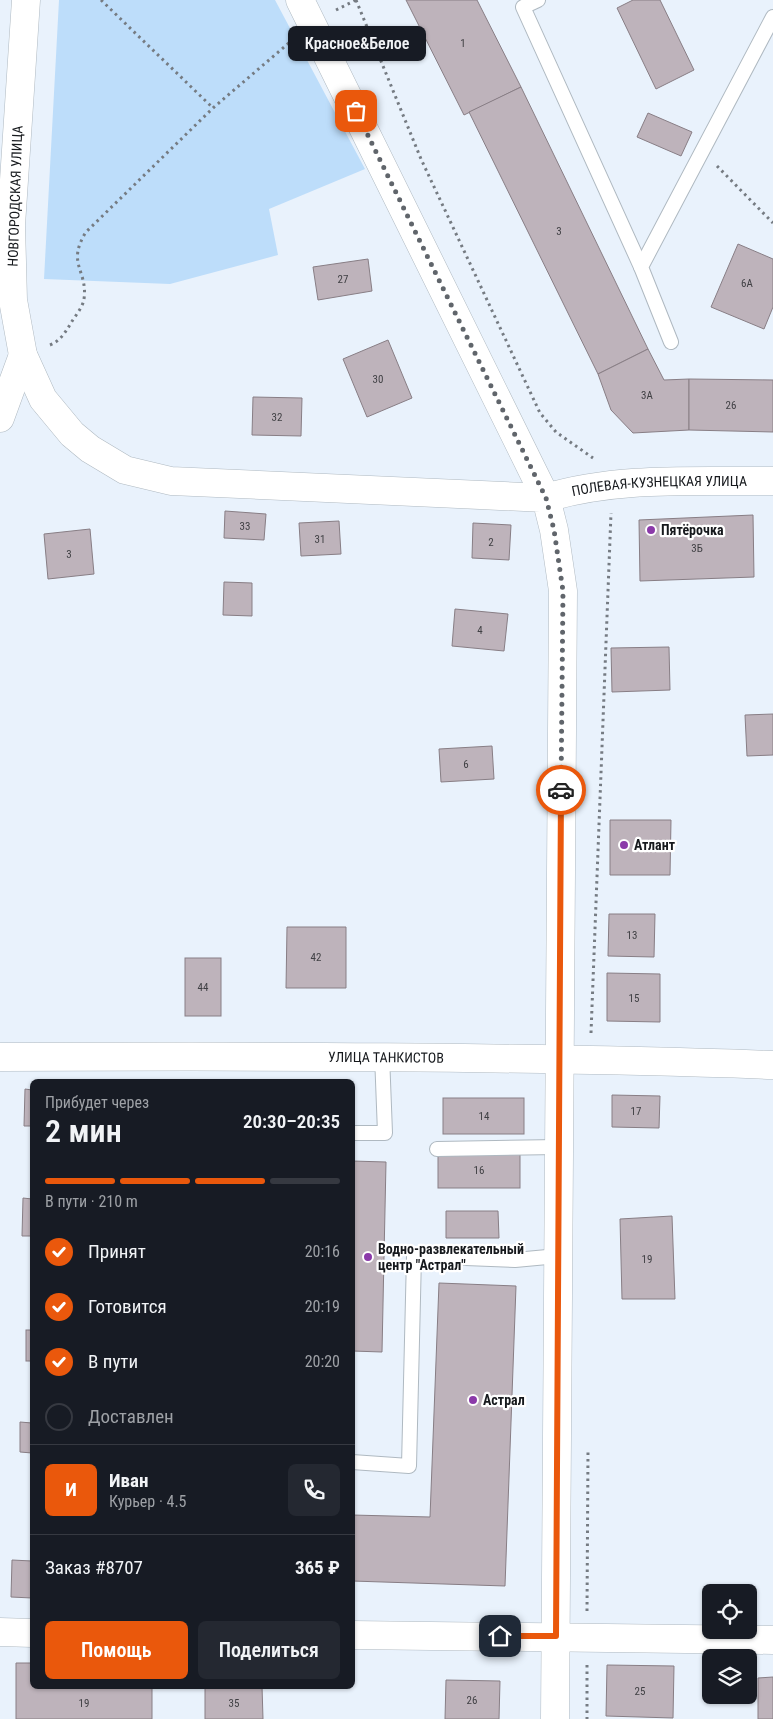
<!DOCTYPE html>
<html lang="ru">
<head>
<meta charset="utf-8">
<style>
  :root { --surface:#171b24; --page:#242831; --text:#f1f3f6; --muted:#9ea1a6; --line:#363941; --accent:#ea580c }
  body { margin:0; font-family:"Roboto Condensed",sans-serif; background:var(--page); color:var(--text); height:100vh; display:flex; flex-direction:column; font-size:19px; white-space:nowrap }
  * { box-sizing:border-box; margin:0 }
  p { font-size:16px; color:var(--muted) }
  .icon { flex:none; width:28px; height:28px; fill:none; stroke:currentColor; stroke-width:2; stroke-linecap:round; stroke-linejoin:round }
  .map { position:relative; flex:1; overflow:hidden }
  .sheet { position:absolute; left:30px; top:1079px; width:325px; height:610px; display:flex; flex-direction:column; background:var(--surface); border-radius:8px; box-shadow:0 1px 4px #0004 }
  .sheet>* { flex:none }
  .tools { position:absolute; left:702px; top:1584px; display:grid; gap:10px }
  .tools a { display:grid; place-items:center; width:55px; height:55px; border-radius:8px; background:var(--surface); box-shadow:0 1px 4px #0004; font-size:25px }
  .pin { position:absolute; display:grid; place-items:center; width:42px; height:42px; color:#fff; margin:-21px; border-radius:10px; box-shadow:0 2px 8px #0006 }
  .courier { position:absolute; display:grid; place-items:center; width:50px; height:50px; margin:-25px; border:4px solid #ea580c; border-radius:50%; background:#fff; color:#222; box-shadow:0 1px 6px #0007 }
  .bubble { position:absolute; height:35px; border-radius:8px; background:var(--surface); box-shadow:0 1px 4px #0004; font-size:16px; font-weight:600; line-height:35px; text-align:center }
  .head em { font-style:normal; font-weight:600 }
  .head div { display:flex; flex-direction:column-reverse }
  .head { display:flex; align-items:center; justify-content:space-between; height:85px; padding:0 15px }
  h1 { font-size:32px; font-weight:600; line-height:38px }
  .bar { display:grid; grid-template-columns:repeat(4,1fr); gap:8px 5px; align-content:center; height:60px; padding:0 15px }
  .bar i { height:6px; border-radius:4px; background:var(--line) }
  .bar .active { background:var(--accent) }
  .bar p { grid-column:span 4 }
  .line { display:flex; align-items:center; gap:12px; padding:0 15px; border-top:1px solid var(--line) }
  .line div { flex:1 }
  .round { display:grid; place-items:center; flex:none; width:52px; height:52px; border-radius:8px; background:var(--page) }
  ol { padding:0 15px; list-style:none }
  li { display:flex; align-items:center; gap:15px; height:55px }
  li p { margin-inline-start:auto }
  li .icon { padding:5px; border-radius:50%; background:var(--accent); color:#fff; stroke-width:4 }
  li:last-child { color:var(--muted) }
  li i { width:28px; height:28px; border:2px solid var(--line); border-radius:50% }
  .button { display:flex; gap:10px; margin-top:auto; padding:10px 15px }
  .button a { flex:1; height:58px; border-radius:8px; background:var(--accent); color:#fff; font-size:20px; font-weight:600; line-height:58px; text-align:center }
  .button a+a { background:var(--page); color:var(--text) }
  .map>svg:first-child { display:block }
</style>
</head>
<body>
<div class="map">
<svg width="773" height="1719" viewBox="0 0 773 1719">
  <rect width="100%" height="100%" fill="#e9f2fc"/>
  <polygon fill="#bdddfa" points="59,0 275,0 365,169 269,209 278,255 170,284 44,279"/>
  <g fill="#beb3bb" stroke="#887e85">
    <polygon points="406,0 477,0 521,87 464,115"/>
    <polygon points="633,0 660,0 694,70 656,89 617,8"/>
    <polygon points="521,87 648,349 598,374 469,112"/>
    <polygon points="648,113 692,132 681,156 637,137"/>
    <polygon points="738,244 773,259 773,307 764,329 711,307"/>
    <polygon points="368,259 372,291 318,300 313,267"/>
    <polygon points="388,340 412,398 367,417 343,359"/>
    <polygon points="648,349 664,380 689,379 689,430 633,433 611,410 598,374"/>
    <polygon points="689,379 773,380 773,432 689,430"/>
    <polygon points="253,397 302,398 301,436 252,435"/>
    <polygon points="225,511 266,514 264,540 224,538"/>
    <polygon points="753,515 754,577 640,581 639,520"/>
    <polygon points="339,521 341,554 301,556 299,523"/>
    <polygon points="473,523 511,525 509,560 472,558"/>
    <polygon points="90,529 94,574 48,579 44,534"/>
    <polygon points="224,582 252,583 252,616 223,615"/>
    <polygon points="455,609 508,614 504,651 452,646"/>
    <polygon points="669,647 670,690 612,692 611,648"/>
    <polygon points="773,714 773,755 747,756 745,715"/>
    <polygon points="492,746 494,779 441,782 439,749"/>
    <polygon points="610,820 671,820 670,875 610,875"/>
    <polygon points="609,914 655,914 654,957 608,956"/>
    <polygon points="287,927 346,927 346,988 286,988"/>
    <rect x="185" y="958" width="36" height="58"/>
    <polygon points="607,973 660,974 660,1022 607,1021"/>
    <polygon points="25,1089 32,1090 32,1126 24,1126"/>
    <polygon points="612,1095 660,1096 659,1128 612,1127"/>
    <rect x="443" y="1098" width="81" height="36"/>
    <rect x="438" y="1152" width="82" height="36"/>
    <polygon points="352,1161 386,1162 382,1352 352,1351"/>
    <polygon points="23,1198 32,1199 32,1236 22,1236"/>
    <polygon points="446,1211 498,1211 499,1238 446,1238"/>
    <polygon points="672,1216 675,1299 622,1299 620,1219"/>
    <polygon points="439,1283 516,1286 505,1586 352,1581 352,1515 430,1517"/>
    <rect x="26" y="1330" width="6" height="31"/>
    <polygon points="20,1422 32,1423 32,1453 20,1452"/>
    <polygon points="12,1560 32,1561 32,1598 11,1597"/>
    <polygon points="16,1663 32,1663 32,1686 152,1686 152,1719 16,1719"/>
    <polygon points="607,1665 674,1666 673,1718 606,1716"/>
    <polygon points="773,1677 773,1719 758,1719 758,1678"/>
    <polygon points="446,1680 500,1681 499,1719 445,1719"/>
    <polygon points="205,1686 262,1686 263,1719 205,1719"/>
  </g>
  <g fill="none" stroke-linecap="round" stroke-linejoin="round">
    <defs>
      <g id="service">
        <polyline points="538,0 523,7 641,267"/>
        <polyline points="671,342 641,267 773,17"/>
        <polyline points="352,1133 385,1133 382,1055"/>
        <polyline points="437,1149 559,1147"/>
        <polyline points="352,1462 409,1466 414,1256 515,1260 558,1256"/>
      </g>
      <g id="minor">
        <path id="s1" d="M 300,0 L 546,498 C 619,476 697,482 773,481"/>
        <polyline points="0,418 23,355"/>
        <path id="s2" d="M 0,1057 C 258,1056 515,1056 773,1065"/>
        <polyline points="0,1632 32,1633"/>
        <polyline points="352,1635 773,1640"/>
      </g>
      <polyline id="primary" points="26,0 11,225 13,300 23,355 43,399 72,434 90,449 125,470 171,481 546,498 554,530 563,591 555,1719"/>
    </defs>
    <use href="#service" stroke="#afb9c1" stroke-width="16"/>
    <use href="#minor" stroke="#afb9c1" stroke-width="29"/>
    <use href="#primary" stroke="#afb9c1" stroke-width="29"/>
    <g stroke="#757b82" stroke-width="3" stroke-dasharray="2.5 4" stroke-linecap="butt">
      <polyline points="101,0 213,108"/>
      <polyline points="356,0 421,159 540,413 556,432 593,458"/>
      <polyline points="336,10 356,0"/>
      <polyline points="717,166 773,223"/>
      <path d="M 50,345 C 60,341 65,333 71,323 C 75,316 83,307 84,299 C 88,270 66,264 86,232 L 213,108 L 290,42"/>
      <polyline points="591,1033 611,513"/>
      <polyline points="587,1611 588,1450"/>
      <polyline points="587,1665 587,1719"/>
    </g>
    <use href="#service" stroke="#fff" stroke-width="14"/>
    <use href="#minor" stroke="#fff" stroke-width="28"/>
    <use href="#primary" stroke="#fff" stroke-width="28"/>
  </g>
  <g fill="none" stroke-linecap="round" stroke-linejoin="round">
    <polyline stroke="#60656b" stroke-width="5" stroke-dasharray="0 9" points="356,111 546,498 554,530 563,591 561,790"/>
    <polyline stroke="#ea580c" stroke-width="6" points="500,1636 556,1636 561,790"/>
  </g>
  <g fill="#8b3aa9" stroke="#fff" stroke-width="2">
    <circle cx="651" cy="530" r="5"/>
    <circle cx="624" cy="845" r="5"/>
    <circle cx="368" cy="1257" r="5"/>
    <circle cx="473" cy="1400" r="5"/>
  </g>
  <g text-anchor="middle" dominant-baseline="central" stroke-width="4.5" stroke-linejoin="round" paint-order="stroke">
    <g font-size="11" fill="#404044">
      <text x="463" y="43">1</text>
      <text x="559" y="231">3</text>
      <text x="343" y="279">27</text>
      <text x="747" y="283">6А</text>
      <text x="378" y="379">30</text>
      <text x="647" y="395">3А</text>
      <text x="731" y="405">26</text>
      <text x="277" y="417">32</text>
      <text x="245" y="526">33</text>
      <text x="320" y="539">31</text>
      <text x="491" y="542">2</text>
      <text x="697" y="548">3Б</text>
      <text x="69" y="554">3</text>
      <text x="480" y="630">4</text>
      <text x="466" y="764">6</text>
      <text x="632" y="935">13</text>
      <text x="316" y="957">42</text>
      <text x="203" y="987">44</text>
      <text x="634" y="998">15</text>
      <text x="636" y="1111">17</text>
      <text x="484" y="1116">14</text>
      <text x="479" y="1170">16</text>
      <text x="647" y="1259">19</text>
      <text x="640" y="1691">25</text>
      <text x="472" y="1700">26</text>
      <text x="84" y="1703">19</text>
      <text x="234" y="1703">35</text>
    </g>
    <g font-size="14" fill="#16191d" stroke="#fff">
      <text transform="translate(15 196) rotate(-88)">НОВГОРОДСКАЯ УЛИЦА</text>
      <text stroke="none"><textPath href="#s1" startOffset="670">ПОЛЕВАЯ-КУЗНЕЦКАЯ УЛИЦА</textPath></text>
      <text stroke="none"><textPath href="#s2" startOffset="386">УЛИЦА ТАНКИСТОВ</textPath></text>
    </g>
    <g font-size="14" font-weight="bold" fill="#16191d" stroke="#fff" text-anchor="start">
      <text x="661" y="530">Пятёрочка</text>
      <text x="634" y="845">Атлант</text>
      <text x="378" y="1249">Водно-развлекательный<tspan x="378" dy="16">центр "Астрал"</tspan></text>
      <text x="483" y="1400">Астрал</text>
    </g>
  </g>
</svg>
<div class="tools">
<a><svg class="icon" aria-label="locate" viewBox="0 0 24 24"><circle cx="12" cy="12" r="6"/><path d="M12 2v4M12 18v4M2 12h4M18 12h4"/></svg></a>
<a><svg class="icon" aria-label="layers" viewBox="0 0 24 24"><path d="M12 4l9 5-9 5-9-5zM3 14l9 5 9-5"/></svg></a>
</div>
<div class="pin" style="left:356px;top:111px;background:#ea580c"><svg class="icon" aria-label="bag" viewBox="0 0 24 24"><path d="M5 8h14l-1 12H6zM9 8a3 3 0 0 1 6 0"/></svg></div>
<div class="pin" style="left:500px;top:1636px;background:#1f2937"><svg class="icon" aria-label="home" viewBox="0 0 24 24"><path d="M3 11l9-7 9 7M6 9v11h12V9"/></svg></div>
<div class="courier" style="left:561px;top:790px"><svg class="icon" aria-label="car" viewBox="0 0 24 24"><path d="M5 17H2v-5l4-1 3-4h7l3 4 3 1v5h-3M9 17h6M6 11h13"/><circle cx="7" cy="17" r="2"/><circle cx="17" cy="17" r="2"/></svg></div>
<div class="bubble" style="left:288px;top:26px;width:138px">Красное&amp;Белое</div>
<section class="sheet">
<div class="head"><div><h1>2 мин</h1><p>Прибудет через</p></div><em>20:30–20:35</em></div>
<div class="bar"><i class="active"></i><i class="active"></i><i class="active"></i><i></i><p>В пути · 210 m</p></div>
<ol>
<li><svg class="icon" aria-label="check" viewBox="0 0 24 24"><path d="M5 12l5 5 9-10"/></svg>Принят<p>20:16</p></li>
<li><svg class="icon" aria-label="check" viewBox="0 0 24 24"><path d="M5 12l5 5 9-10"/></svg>Готовится<p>20:19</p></li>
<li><svg class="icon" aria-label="check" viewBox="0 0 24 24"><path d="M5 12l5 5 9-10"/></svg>В пути<p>20:20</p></li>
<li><i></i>Доставлен</li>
</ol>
<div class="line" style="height:90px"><b class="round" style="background:var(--accent);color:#fff">И</b><div><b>Иван</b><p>Курьер · 4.5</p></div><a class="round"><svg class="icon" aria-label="phone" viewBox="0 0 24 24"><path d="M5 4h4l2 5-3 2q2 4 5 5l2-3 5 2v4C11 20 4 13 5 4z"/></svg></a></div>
<div class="line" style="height:65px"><div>Заказ #8707</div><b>365 ₽</b></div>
<div class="button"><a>Помощь</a><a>Поделиться</a></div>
</section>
</div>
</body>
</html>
